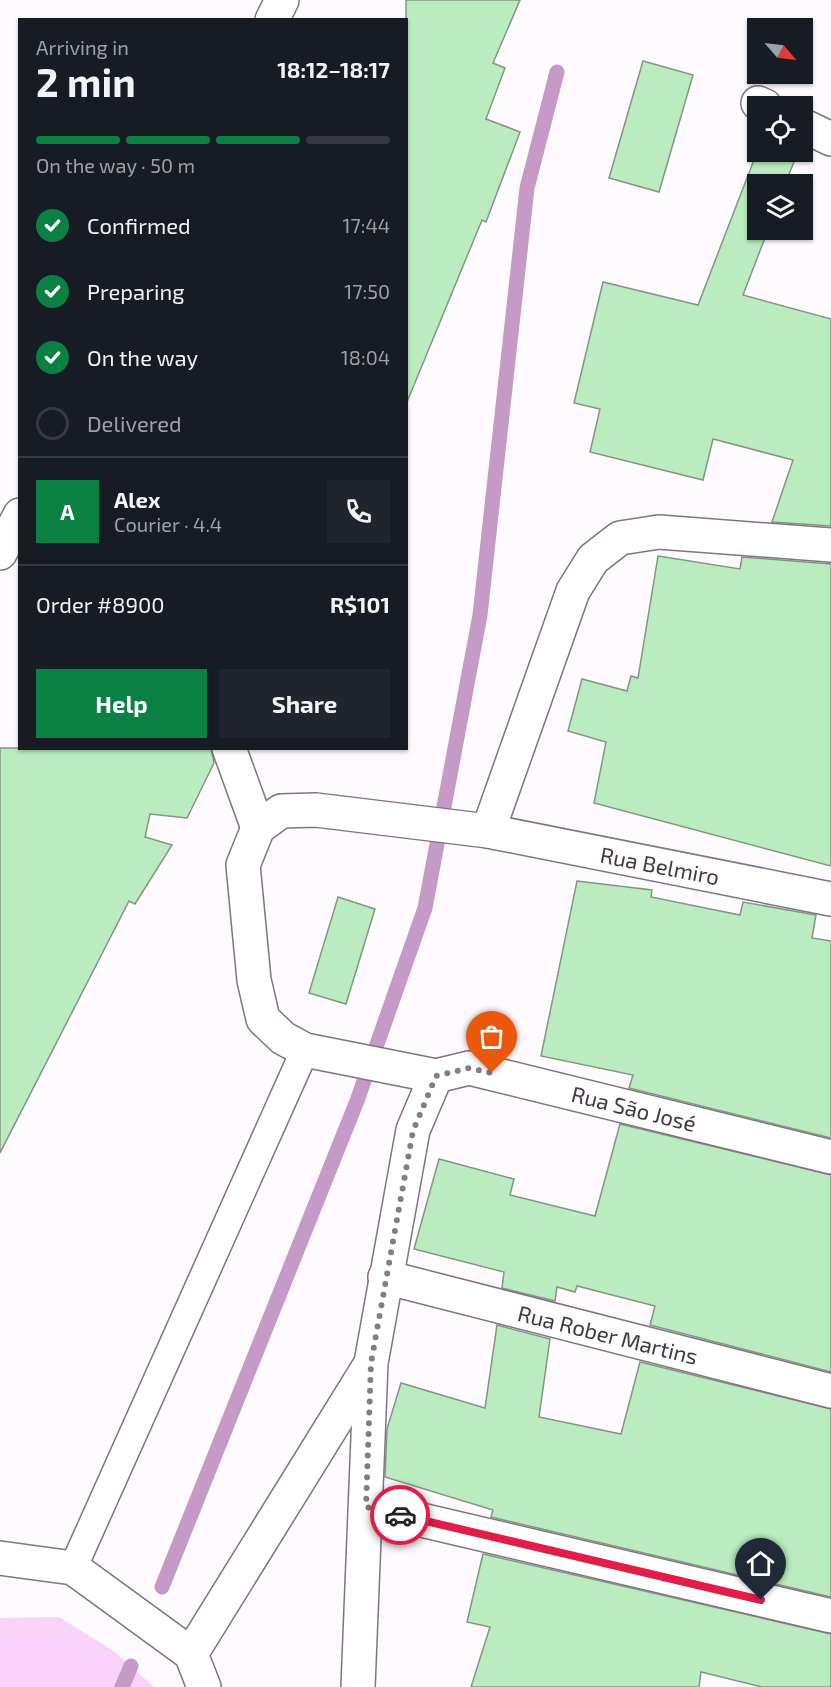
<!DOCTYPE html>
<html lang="en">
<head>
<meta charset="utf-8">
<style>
  :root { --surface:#171b24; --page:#20242c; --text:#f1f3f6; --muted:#9ea1a6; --line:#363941; --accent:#0b8043 }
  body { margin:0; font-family:"Exo 2",sans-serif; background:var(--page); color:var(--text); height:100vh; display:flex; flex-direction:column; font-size:22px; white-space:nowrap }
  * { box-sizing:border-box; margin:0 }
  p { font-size:20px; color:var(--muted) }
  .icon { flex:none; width:33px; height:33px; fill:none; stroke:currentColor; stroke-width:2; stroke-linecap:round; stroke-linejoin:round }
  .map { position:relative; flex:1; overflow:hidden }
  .sheet { position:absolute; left:18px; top:18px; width:390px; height:732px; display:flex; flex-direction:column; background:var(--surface); border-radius:0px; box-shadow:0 2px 4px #0004 }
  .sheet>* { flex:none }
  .needle { width:39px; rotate:118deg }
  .fabs { position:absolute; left:747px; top:18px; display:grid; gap:12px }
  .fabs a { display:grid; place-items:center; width:66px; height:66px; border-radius:0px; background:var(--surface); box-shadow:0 2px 4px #0004; font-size:30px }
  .pin { position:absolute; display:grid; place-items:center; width:51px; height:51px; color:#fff; margin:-62px -26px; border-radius:50% 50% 50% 0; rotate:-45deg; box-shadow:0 0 6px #0007 }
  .pin .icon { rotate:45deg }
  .courier { position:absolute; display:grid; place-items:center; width:60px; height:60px; margin:-30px; border:4px solid #e11d48; border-radius:50%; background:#fff; color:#222; box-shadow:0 2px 8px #0007 }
  .head em { font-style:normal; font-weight:700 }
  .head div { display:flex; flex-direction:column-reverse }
  .head { display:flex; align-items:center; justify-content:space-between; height:102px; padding:0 18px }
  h1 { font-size:39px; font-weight:700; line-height:45px }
  .bar { display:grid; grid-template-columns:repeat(4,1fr); gap:9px 6px; align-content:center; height:72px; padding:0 18px }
  .bar i { height:8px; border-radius:4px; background:var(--line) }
  .bar .selected { background:var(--accent) }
  .bar p { grid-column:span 4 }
  .line { display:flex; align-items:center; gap:15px; padding:0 18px; border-top:2px solid var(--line) }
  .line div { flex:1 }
  .round { display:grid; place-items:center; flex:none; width:63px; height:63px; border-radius:0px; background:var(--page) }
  ol { padding:0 18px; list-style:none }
  li { display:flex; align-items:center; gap:18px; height:66px }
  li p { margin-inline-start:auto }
  li .icon { padding:6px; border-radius:50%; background:var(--accent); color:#fff; stroke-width:4 }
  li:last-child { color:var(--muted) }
  li i { width:33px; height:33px; border:3px solid var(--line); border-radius:50% }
  .primary-button { display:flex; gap:12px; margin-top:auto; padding:12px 18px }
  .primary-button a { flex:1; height:69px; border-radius:0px; background:var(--accent); color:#fff; font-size:24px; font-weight:700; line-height:69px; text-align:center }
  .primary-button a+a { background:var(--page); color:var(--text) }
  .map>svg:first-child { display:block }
</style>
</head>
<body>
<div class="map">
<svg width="831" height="1687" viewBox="0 0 831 1687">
  <rect width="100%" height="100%" fill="#fefafe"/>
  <polygon fill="#fad3fa" points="59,1617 112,1650 154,1687 0,1687 0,1618"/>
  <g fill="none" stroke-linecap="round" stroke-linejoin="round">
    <g stroke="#c59ac6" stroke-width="15">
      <polyline points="162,1587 357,1101 425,908 480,615 527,188 557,72"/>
      <polyline points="122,1687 131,1666"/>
    </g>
  </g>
  <g fill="#baecc0" stroke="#839685" stroke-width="1.5">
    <polygon points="406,0 520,0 493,63 505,68 486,119 520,132 486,222 482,220 407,402"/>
    <polygon points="643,61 693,75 659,192 609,178"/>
    <polygon points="757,152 798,152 785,184 758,184 758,230 768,230 743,295 831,319 831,526 772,522 793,460 713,439 703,480 590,452 600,409 574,403 603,282 698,305"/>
    <polygon points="658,556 740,569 742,557 831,564 831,866 594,803 606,742 568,731 582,679 627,691 631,676 638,678"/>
    <polygon points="0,748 211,748 214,763 187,818 150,814 145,837 172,845 135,904 129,901 0,1153"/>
    <polygon points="577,881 652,890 651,897 740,915 743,902 816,915 812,938 831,941 831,1138 629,1088 633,1075 541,1056"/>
    <polygon points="338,897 375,909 346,1004 309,993"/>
    <polygon points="620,1124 831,1175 831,1372 650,1325 655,1306 577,1286 575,1292 557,1287 555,1301 502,1288 504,1272 414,1249 439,1159 514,1179 510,1195 595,1216"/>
    <polygon points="497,1325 550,1339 539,1417 621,1434 640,1362 831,1409 831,1597 491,1517 493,1510 385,1477 387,1429 401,1383 485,1408"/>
    <polygon points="483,1554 831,1634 831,1687 762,1687 701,1672 699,1687 471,1687 490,1627 467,1622"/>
  </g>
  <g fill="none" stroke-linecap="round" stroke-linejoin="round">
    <defs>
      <polyline id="service" points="73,1568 305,1050"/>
      <g id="minor">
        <polyline points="272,20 282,0"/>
        <polyline points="758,103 765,106"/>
        <polyline points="802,125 831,139"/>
        <polyline points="0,553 20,515"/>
        <polyline points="229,748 258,828"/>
        <polyline points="488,831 573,591 593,559 620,538 659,532 831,545"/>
        <polyline points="831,899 488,831 316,810 281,811 258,828 243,865 254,980 263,1019 283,1038 305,1050 436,1076 469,1068 831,1157"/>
        <polyline points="385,1277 831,1391"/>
        <polyline points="366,1507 831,1616"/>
        <polyline points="0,1558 73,1568 191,1654 204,1687"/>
        <polyline points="191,1654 370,1365"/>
        <polyline points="358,1687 371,1363 413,1130 436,1076"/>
      </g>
    </defs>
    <use href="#service" stroke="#837283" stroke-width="30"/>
    <use href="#minor" stroke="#837283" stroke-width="36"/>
    <use href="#service" stroke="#fff" stroke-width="27"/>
    <use href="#minor" stroke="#fff" stroke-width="33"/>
  </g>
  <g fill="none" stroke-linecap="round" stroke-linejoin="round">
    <polyline stroke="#847d84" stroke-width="6" stroke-dasharray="0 10.8" points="400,1515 366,1507 371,1363 413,1131 436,1076 469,1068 492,1073"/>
    <polyline stroke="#e11d48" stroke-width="8" points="400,1515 761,1600"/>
  </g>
  <g text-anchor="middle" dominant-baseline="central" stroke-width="4.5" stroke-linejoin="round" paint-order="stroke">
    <g font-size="22" fill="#423a42" stroke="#fefafe">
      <text transform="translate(660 865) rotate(11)">Rua Belmiro</text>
      <text transform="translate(634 1108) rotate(14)">Rua São José</text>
      <text transform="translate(608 1334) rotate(14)">Rua Rober Martins</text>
    </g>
  </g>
</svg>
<div class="fabs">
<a><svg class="needle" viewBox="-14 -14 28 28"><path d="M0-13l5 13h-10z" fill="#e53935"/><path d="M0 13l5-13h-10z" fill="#9ea1a6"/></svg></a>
<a><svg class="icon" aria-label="locate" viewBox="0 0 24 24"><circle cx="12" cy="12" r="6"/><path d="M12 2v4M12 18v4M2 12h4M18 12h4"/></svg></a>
<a><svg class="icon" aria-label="layers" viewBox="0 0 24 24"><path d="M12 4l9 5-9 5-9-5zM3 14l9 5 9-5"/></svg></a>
</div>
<div class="pin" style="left:492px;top:1073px;background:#ea580c"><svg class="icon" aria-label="bag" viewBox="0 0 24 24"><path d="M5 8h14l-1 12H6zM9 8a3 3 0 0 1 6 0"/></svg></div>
<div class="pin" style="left:761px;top:1600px;background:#1f2937"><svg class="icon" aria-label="home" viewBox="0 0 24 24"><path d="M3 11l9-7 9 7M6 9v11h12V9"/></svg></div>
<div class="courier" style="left:400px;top:1515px"><svg class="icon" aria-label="car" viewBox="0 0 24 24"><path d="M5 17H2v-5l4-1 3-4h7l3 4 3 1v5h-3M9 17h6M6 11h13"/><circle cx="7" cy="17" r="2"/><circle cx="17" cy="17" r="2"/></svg></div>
<section class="sheet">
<div class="head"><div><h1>2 min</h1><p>Arriving in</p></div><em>18:12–18:17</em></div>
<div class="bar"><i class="selected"></i><i class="selected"></i><i class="selected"></i><i></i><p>On the way · 50 m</p></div>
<ol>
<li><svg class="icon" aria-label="check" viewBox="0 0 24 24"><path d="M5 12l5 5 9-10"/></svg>Confirmed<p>17:44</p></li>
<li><svg class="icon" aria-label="check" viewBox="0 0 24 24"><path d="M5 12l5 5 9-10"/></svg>Preparing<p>17:50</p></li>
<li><svg class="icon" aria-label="check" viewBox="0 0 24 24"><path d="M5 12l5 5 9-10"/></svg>On the way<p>18:04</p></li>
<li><i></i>Delivered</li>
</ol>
<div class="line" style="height:108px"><b class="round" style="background:var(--accent);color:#fff">A</b><div><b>Alex</b><p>Courier · 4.4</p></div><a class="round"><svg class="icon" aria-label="phone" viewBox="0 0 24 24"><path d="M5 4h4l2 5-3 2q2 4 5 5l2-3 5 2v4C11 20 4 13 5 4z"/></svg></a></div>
<div class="line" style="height:78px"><div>Order #8900</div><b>R$101</b></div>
<div class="primary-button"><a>Help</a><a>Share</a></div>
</section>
</div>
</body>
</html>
